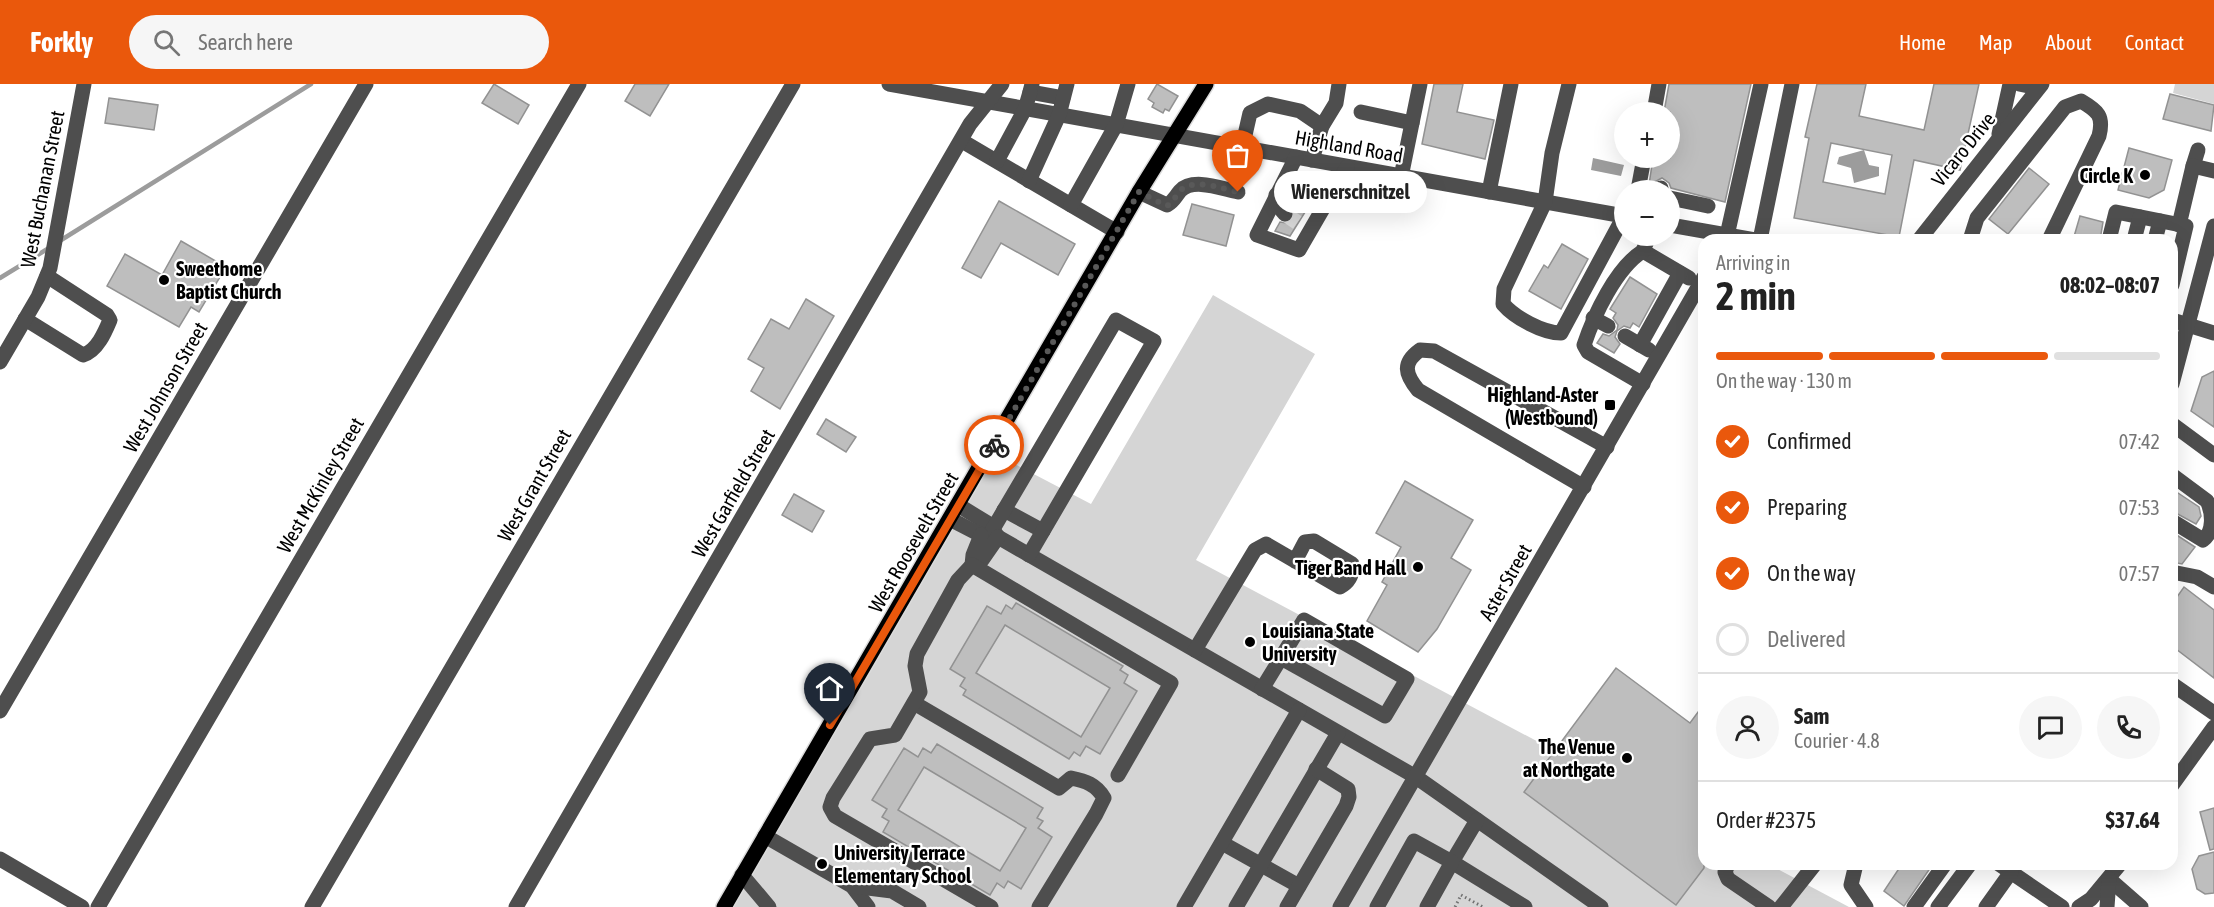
<!DOCTYPE html>
<html lang="en">
<head>
<meta charset="utf-8">
<style>
  :root { --surface:#fff; --page:#f6f6f6; --text:#222; --muted:#767676; --line:#e0e0e0; --accent:#ea580c }
  body { margin:0; font-family:"Asap Condensed",sans-serif; background:var(--page); color:var(--text); height:100vh; display:flex; flex-direction:column; font-size:22px; white-space:nowrap }
  * { box-sizing:border-box; margin:0 }
  p { font-size:20px; color:var(--muted) }
  .icon { flex:none; width:33px; height:33px; fill:none; stroke:currentColor; stroke-width:2; stroke-linecap:round; stroke-linejoin:round }
  .map { position:relative; flex:1; overflow:hidden }
  .panel { position:absolute; left:1698px; top:150px; width:480px; height:636px; display:flex; flex-direction:column; background:var(--surface); border-radius:18px; box-shadow:0 6px 24px #0002 }
  .panel>* { flex:none }
  .buttons { position:absolute; left:1614px; top:18px; display:grid; gap:12px }
  .buttons a { display:grid; place-items:center; width:66px; height:66px; border-radius:50%; background:var(--surface); box-shadow:0 6px 24px #0002; font-size:30px }
  .pin { position:absolute; display:grid; place-items:center; width:51px; height:51px; color:#fff; margin:-62px -26px; border-radius:50% 50% 50% 0; rotate:-45deg; box-shadow:0 0 6px #0007 }
  .pin .icon { rotate:45deg }
  .courier { position:absolute; display:grid; place-items:center; width:60px; height:60px; margin:-30px; border:4px solid #ea580c; border-radius:50%; background:#fff; color:#222; box-shadow:0 2px 8px #0007 }
  .bubble { position:absolute; height:42px; border-radius:21px; background:var(--surface); box-shadow:0 6px 24px #0002; font-size:20px; font-weight:700; line-height:42px; text-align:center }
  .headline em { font-style:normal; font-weight:700 }
  .headline div { display:flex; flex-direction:column-reverse }
  .headline { display:flex; align-items:center; justify-content:space-between; height:102px; padding:0 18px }
  h1 { font-size:39px; font-weight:700; line-height:45px }
  .bar { display:grid; grid-template-columns:repeat(4,1fr); gap:9px 6px; align-content:center; height:72px; padding:0 18px }
  .bar i { height:8px; border-radius:4px; background:var(--line) }
  .bar .active { background:var(--accent) }
  .bar p { grid-column:span 4 }
  .line { display:flex; align-items:center; gap:15px; padding:0 18px; border-top:2px solid var(--line) }
  .line div { flex:1 }
  .round { display:grid; place-items:center; flex:none; width:63px; height:63px; border-radius:32px; background:var(--page) }
  ol { padding:0 18px; list-style:none }
  li { display:flex; align-items:center; gap:18px; height:66px }
  li p { margin-inline-start:auto }
  li .icon { padding:6px; border-radius:50%; background:var(--accent); color:#fff; stroke-width:4 }
  li:last-child { color:var(--muted) }
  li i { width:33px; height:33px; border:3px solid var(--line); border-radius:50% }
  header { display:flex; align-items:center; gap:36px; box-sizing:border-box; height:84px; padding:0 30px; background:var(--accent); color:#fff }
  header strong { font-size:28px }
  nav { display:flex; gap:33px; margin-inline-start:auto; font-size:21px }
  .search { width:420px; height:54px; background:var(--page); display:flex; align-items:center; gap:15px; box-sizing:border-box; padding:0 21px; border-radius:33px; color:var(--muted); font-size:22px }
  .map>svg:first-child { display:block }
</style>
</head>
<body>
<header>
<strong>Forkly</strong>
<div class="search"><svg class="icon" aria-label="search" viewBox="0 0 24 24"><circle cx="10" cy="10" r="6"/><path d="M15 15l6 6"/></svg>Search here</div>
<nav><a>Home</a><a>Map</a><a>About</a><a>Contact</a></nav>
</header>
<div class="map">
<svg width="2214" height="823" viewBox="0 0 2214 823">
  <rect width="100%" height="100%" fill="#fff"/>
  <g fill="#d5d5d5">
    <polygon points="2175,0 2214,0 2214,20 2173,9"/>
    <polygon points="1213,211 1315,270 1196,476 1704,746 1704,780 1768,780 1849,823 723,823 990,367 1091,420"/>
  </g>
  <g fill="#9c9c9c">
    <polygon points="1864,66 1869,81 1879,83 1879,92 1854,99 1851,84 1837,80 1839,73"/>
    <polygon points="1593,74 1624,81 1621,92 1591,86"/>
  </g>
  <g fill="none" stroke-linecap="round" stroke-linejoin="round">
    <g stroke="#9c9c9c" stroke-width="4.5">
      <polyline points="58,158 311,0"/>
      <polyline points="0,194 49,164"/>
    </g>
  </g>
  <g fill="#bebebe" stroke="#929292" stroke-width="1.5" fill-rule="evenodd">
    <polygon points="494,0 529,21 518,40 482,19"/>
    <polygon points="635,0 669,0 650,32 625,17"/>
    <polygon points="1157,0 1178,12 1169,27 1165,25 1163,29 1152,23 1154,19 1148,15"/>
    <polygon points="1434,0 1463,0 1457,28 1494,36 1485,75 1422,60"/>
    <polygon points="1669,0 1751,0 1725,118 1671,104 1669,99 1662,94 1649,101 1653,74 1670,74 1670,28 1664,28"/>
    <path d="M 1817,0 L 1866,0 L 1859,32 L 1924,46 L 1934,0 L 1979,0 L 1960,86 L 1914,76 L 1899,153 L 1794,134 L 1809,54 L 1805,53 ZM 1831,59 L 1892,71 L 1885,110 L 1823,98 Z"/>
    <polygon points="2170,10 2214,21 2211,47 2163,35"/>
    <polygon points="109,14 158,21 154,46 105,39"/>
    <polygon points="2129,64 2172,76 2164,106 2149,114 2118,106"/>
    <polygon points="2029,84 2049,100 2008,150 1989,135"/>
    <polygon points="1298,109 1312,117 1290,152 1275,147 1280,138 1287,139 1294,134 1294,128 1290,121"/>
    <polygon points="999,117 1075,160 1058,191 1001,159 981,194 962,184"/>
    <polygon points="1192,120 1234,131 1226,162 1183,151"/>
    <polygon points="2080,132 2103,138 2100,156 2073,156"/>
    <polygon points="181,157 226,183 199,228 191,223 179,243 107,202 125,170 162,191"/>
    <polygon points="1562,160 1588,175 1561,225 1529,207 1544,181 1548,184"/>
    <polygon points="1630,193 1657,210 1639,243 1633,239 1630,244 1624,242 1617,247 1615,253 1620,260 1614,269 1597,259 1603,250 1609,252 1617,246 1618,241 1613,234 1616,229 1610,225"/>
    <polygon points="806,215 834,232 780,325 751,307 764,284 748,275 771,235 789,245"/>
    <polygon points="2214,287 2214,343 2191,327 2202,293"/>
    <polygon points="826,335 856,353 846,368 817,350"/>
    <polygon points="1405,397 1473,436 1451,474 1471,486 1437,545 1418,568 1367,537 1387,501 1382,498 1401,463 1376,449"/>
    <polygon points="2172,405 2199,423 2201,432 2196,440 2172,427"/>
    <polygon points="794,410 824,427 812,448 782,431"/>
    <polygon points="2172,448 2195,463 2182,480 2172,478"/>
    <polygon points="2184,503 2214,526 2214,594 2172,562 2172,520"/>
    <path d="M 1016,519 L 1123,582 L 1120,586 L 1128,591 L 1124,599 L 1137,607 L 1100,670 L 1086,662 L 1080,672 L 1074,668 L 1069,675 L 963,611 L 966,606 L 960,602 L 965,594 L 950,585 L 987,522 L 1001,530 L 1006,521 L 1012,525 ZM 1005,541 L 1110,604 L 1081,653 L 976,589 Z"/>
    <polygon points="1616,584 1690,639 1704,620 1704,784 1676,821 1524,708"/>
    <path d="M 937,660 L 1043,724 L 1037,734 L 1043,737 L 1038,744 L 1052,753 L 1021,805 L 1008,797 L 1004,804 L 997,799 L 990,811 L 883,748 L 889,737 L 882,733 L 887,725 L 872,716 L 904,664 L 918,673 L 923,664 L 931,669 ZM 924,683 L 1026,744 L 1000,787 L 898,726 Z"/>
    <polygon points="2214,724 2214,765 2210,766 2200,728"/>
    <polygon points="2214,768 2214,809 2205,810 2197,805 2192,785 2199,772"/>
    <polygon points="1902,780 1933,780 1904,822 1884,807"/>
  </g>
  <g fill="none" stroke-linecap="round" stroke-linejoin="round">
    <polyline stroke="#d9d9d9" stroke-width="15" stroke-dasharray="15 8" stroke-linecap="butt" points="1285,130 1298,139"/>
    <defs>
      <polyline id="major" points="724,823 1139,108 1206,0"/>
    </defs>
    <use href="#major" stroke="#dbdbdb" stroke-width="18"/>
    <polyline stroke="#707070" stroke-width="3" stroke-dasharray="1.5 3" stroke-linecap="butt" points="1455,823 1461,811 1483,823"/>
    <g stroke="#4e4e4e" stroke-width="15">
      <polyline points="889,0 1624,132"/>
      <polyline points="1032,0 1030,8 1063,14"/>
      <path d="M 1569,0 L 1552,69 L 1545,118 L 1504,205 L 1503,220 C 1515,234 1543,249 1561,249 L 1624,132"/>
      <polyline points="2019,0 2038,4"/>
      <polyline points="1361,28 1412,39"/>
      <polyline points="1654,28 1659,0"/>
      <polyline points="1999,50 2010,0"/>
      <polyline points="962,57 1117,148"/>
      <polyline points="1242,64 1250,29 1268,20 1300,27 1322,42"/>
      <polyline points="1296,73 1257,151 1299,166 1347,83"/>
      <polyline points="1312,76 1322,42 1336,19 1339,0"/>
      <polyline points="997,77 1025,25 1030,8"/>
      <polyline points="2193,82 2198,66"/>
      <polyline points="1401,93 1420,0"/>
      <polyline points="1029,97 1059,31 1067,0"/>
      <polyline points="1638,106 1644,74"/>
      <polyline points="1661,106 1661,104"/>
      <path d="M 1139,108 L 1167,121 C 1174,117 1175,113 1180,107 C 1193,93 1222,105 1238,108"/>
      <polyline points="1489,108 1511,0"/>
      <polyline points="1276,111 1279,123 1285,130"/>
      <polyline points="1670,114 1708,122"/>
      <polyline points="1071,121 1116,41 1128,0"/>
      <polyline points="1670,141 1755,156"/>
      <polyline points="2179,141 2193,82 2214,87"/>
      <polyline points="1649,152 1643,167 1689,194"/>
      <polyline points="1726,156 1761,0"/>
      <polyline points="1760,156 1792,0"/>
      <polyline points="1919,156 2042,0"/>
      <path d="M 1970,156 L 1977,134 L 2065,23 L 2081,17 C 2098,27 2104,32 2099,52 L 2049,156"/>
      <polyline points="2109,156 2116,128 2186,142 2172,201"/>
      <polyline points="2134,156 2140,133"/>
      <polyline points="2155,156 2160,137"/>
      <polyline points="1593,234 1608,242"/>
      <path d="M 25,235 L 83,271 C 97,267 105,248 110,236 L 107,231 L 47,192"/>
      <polyline points="2172,236 2214,249"/>
      <polyline points="1625,252 1649,266"/>
      <polyline points="1640,261 1680,189"/>
      <polyline points="0,278 38,213 50,184 84,0"/>
      <path d="M 1643,300 L 1588,268 L 1584,261 C 1594,231 1616,184 1643,167"/>
      <polyline points="2172,300 2214,142"/>
      <polyline points="2172,340 2214,371"/>
      <path d="M 2172,391 L 2207,417 C 2213,429 2214,448 2203,456 L 2172,437"/>
      <path d="M 1584,403 L 1418,306 C 1405,290 1402,279 1420,266 L 1434,267 L 1607,363"/>
      <polyline points="958,421 989,440 998,453"/>
      <polyline points="1004,426 1043,447"/>
      <polyline points="950,435 979,450 998,453 1416,693 1601,823"/>
      <polyline points="993,445 1116,236 1154,257 1029,471"/>
      <polyline points="981,451 973,471 972,481 982,476 998,453"/>
      <polyline points="2172,488 2197,493 2214,503"/>
      <path d="M 1195,566 L 1255,466 L 1266,460 L 1340,503 C 1349,498 1353,490 1352,480 L 1314,457 L 1305,458 L 1295,477"/>
      <polyline points="2172,600 2214,629"/>
      <polyline points="1262,605 1304,536 1407,595 1385,632 1281,574"/>
      <path d="M 914,619 L 1059,704 L 1071,694 C 1085,697 1096,700 1104,714 L 1096,730 L 1039,823"/>
      <polyline points="0,627 366,0"/>
      <polyline points="2172,701 2214,643"/>
      <polyline points="1477,736 1452,778 1525,823"/>
      <polyline points="765,752 852,802 868,823"/>
      <polyline points="1222,759 1299,802"/>
      <polyline points="0,775 82,823"/>
      <polyline points="1728,780 1725,788 1728,795 1769,823"/>
      <polyline points="1856,780 1851,801 1866,823"/>
      <polyline points="1999,780 2062,823"/>
      <polyline points="742,791 769,823"/>
      <polyline points="2109,795 2141,823"/>
      <polyline points="852,802 892,807 919,823"/>
      <polyline points="98,823 579,0"/>
      <polyline points="312,823 793,0"/>
      <polyline points="516,823 970,40 1002,0"/>
      <polyline points="991,823 835,732 830,723 833,714 870,655 895,651 920,608 915,582 917,570 958,496 972,481 1171,599 1118,691"/>
      <polyline points="1184,823 1299,626"/>
      <polyline points="1236,823 1338,649"/>
      <polyline points="1287,823 1346,722 1349,713 1348,705 1316,685"/>
      <polyline points="1340,823 1704,193"/>
      <polyline points="1377,823 1414,757 1452,778 1427,823"/>
      <polyline points="1781,823 1815,780"/>
      <polyline points="1914,823 1945,780"/>
      <polyline points="1938,823 1970,780"/>
      <polyline points="1986,823 2011,788"/>
      <polyline points="2079,823 2091,815 2120,780"/>
      <polyline points="2107,823 2109,795"/>
    </g>
    <use href="#major" stroke="#000" stroke-width="15"/>
  </g>
  <g fill="none" stroke-linecap="round" stroke-linejoin="round">
    <path stroke="#595959" stroke-width="6" stroke-dasharray="0 10.8" d="M 994,361 L 1139,108 L 1167,122 C 1174,117 1175,113 1180,107 C 1193,93 1222,105 1238,108"/>
    <polyline stroke="#ea580c" stroke-width="8" points="830,641 994,361"/>
  </g>
  <g fill="#000" stroke="#fff" stroke-width="2">
    <circle cx="2145" cy="91" r="6"/>
    <circle cx="164" cy="196" r="6"/>
    <rect x="1604" y="315" width="12" height="12" rx="3"/>
    <circle cx="1418" cy="483" r="6"/>
    <circle cx="1250" cy="558" r="6"/>
    <circle cx="1627" cy="674" r="6"/>
    <circle cx="822" cy="780" r="6"/>
  </g>
  <g text-anchor="middle" dominant-baseline="central" stroke-width="4.5" stroke-linejoin="round" paint-order="stroke">
    <g font-size="20" fill="#000" stroke="#fff">
      <text transform="translate(1349 62) rotate(10)">Highland Road</text>
      <text transform="translate(1963 65) rotate(-51)">Vicaro Drive</text>
      <text transform="translate(42 105) rotate(-79)">West Buchanan Street</text>
      <text transform="translate(165 303) rotate(-60)">West Johnson Street</text>
      <text transform="translate(320 401) rotate(-60)">West McKinley Street</text>
      <text transform="translate(534 401) rotate(-60)">West Grant Street</text>
      <text transform="translate(733 409) rotate(-60)">West Garfield Street</text>
      <text transform="translate(913 458) rotate(-60)">West Roosevelt Street</text>
      <text transform="translate(1505 498) rotate(-60)">Aster Street</text>
    </g>
    <g font-size="20" font-weight="bold" fill="#000" stroke="#fff" text-anchor="end">
      <text x="2133" y="91">Circle K</text>
      <text x="176" y="184" text-anchor="start">Sweethome<tspan x="176" dy="23">Baptist Church</tspan></text>
      <text x="1598" y="310">Highland-Aster<tspan x="1598" dy="23">(Westbound)</tspan></text>
      <text x="1406" y="483">Tiger Band Hall</text>
      <text x="1262" y="546" text-anchor="start">Louisiana State<tspan x="1262" dy="23">University</tspan></text>
      <text x="1615" y="662">The Venue<tspan x="1615" dy="23">at Northgate</tspan></text>
      <text x="834" y="768" text-anchor="start">University Terrace<tspan x="834" dy="23">Elementary School</tspan></text>
    </g>
  </g>
</svg>
<div class="buttons">
<a>+</a>
<a>−</a>
</div>
<div class="pin" style="left:1238px;top:108px;background:#ea580c"><svg class="icon" aria-label="bag" viewBox="0 0 24 24"><path d="M5 8h14l-1 12H6zM9 8a3 3 0 0 1 6 0"/></svg></div>
<div class="pin" style="left:830px;top:641px;background:#1f2937"><svg class="icon" aria-label="home" viewBox="0 0 24 24"><path d="M3 11l9-7 9 7M6 9v11h12V9"/></svg></div>
<div class="courier" style="left:994px;top:361px"><svg class="icon" aria-label="bike" viewBox="0 0 24 24"><circle cx="6" cy="16" r="4"/><circle cx="18" cy="16" r="4"/><path d="M6 16l4-8h5l3 8M10 8l3 8H6M13 5h3"/></svg></div>
<div class="bubble" style="left:1274px;top:87px;width:153px">Wienerschnitzel</div>
<section class="panel">
<div class="headline"><div><h1>2 min</h1><p>Arriving in</p></div><em>08:02–08:07</em></div>
<div class="bar"><i class="active"></i><i class="active"></i><i class="active"></i><i></i><p>On the way · 130 m</p></div>
<ol>
<li><svg class="icon" aria-label="check" viewBox="0 0 24 24"><path d="M5 12l5 5 9-10"/></svg>Confirmed<p>07:42</p></li>
<li><svg class="icon" aria-label="check" viewBox="0 0 24 24"><path d="M5 12l5 5 9-10"/></svg>Preparing<p>07:53</p></li>
<li><svg class="icon" aria-label="check" viewBox="0 0 24 24"><path d="M5 12l5 5 9-10"/></svg>On the way<p>07:57</p></li>
<li><i></i>Delivered</li>
</ol>
<div class="line" style="height:108px"><a class="round"><svg class="icon" aria-label="person" viewBox="0 0 24 24"><circle cx="12" cy="8" r="4"/><path d="M4 21q1-7 8-7t8 7"/></svg></a><div><b>Sam</b><p>Courier · 4.8</p></div><a class="round"><svg class="icon" aria-label="chat" viewBox="0 0 24 24"><path d="M4 5h16v11H9l-5 4z"/></svg></a><a class="round"><svg class="icon" aria-label="phone" viewBox="0 0 24 24"><path d="M5 4h4l2 5-3 2q2 4 5 5l2-3 5 2v4C11 20 4 13 5 4z"/></svg></a></div>
<div class="line" style="height:78px"><div>Order #2375</div><b>$37.64</b></div>
</section>
</div>
</body>
</html>
